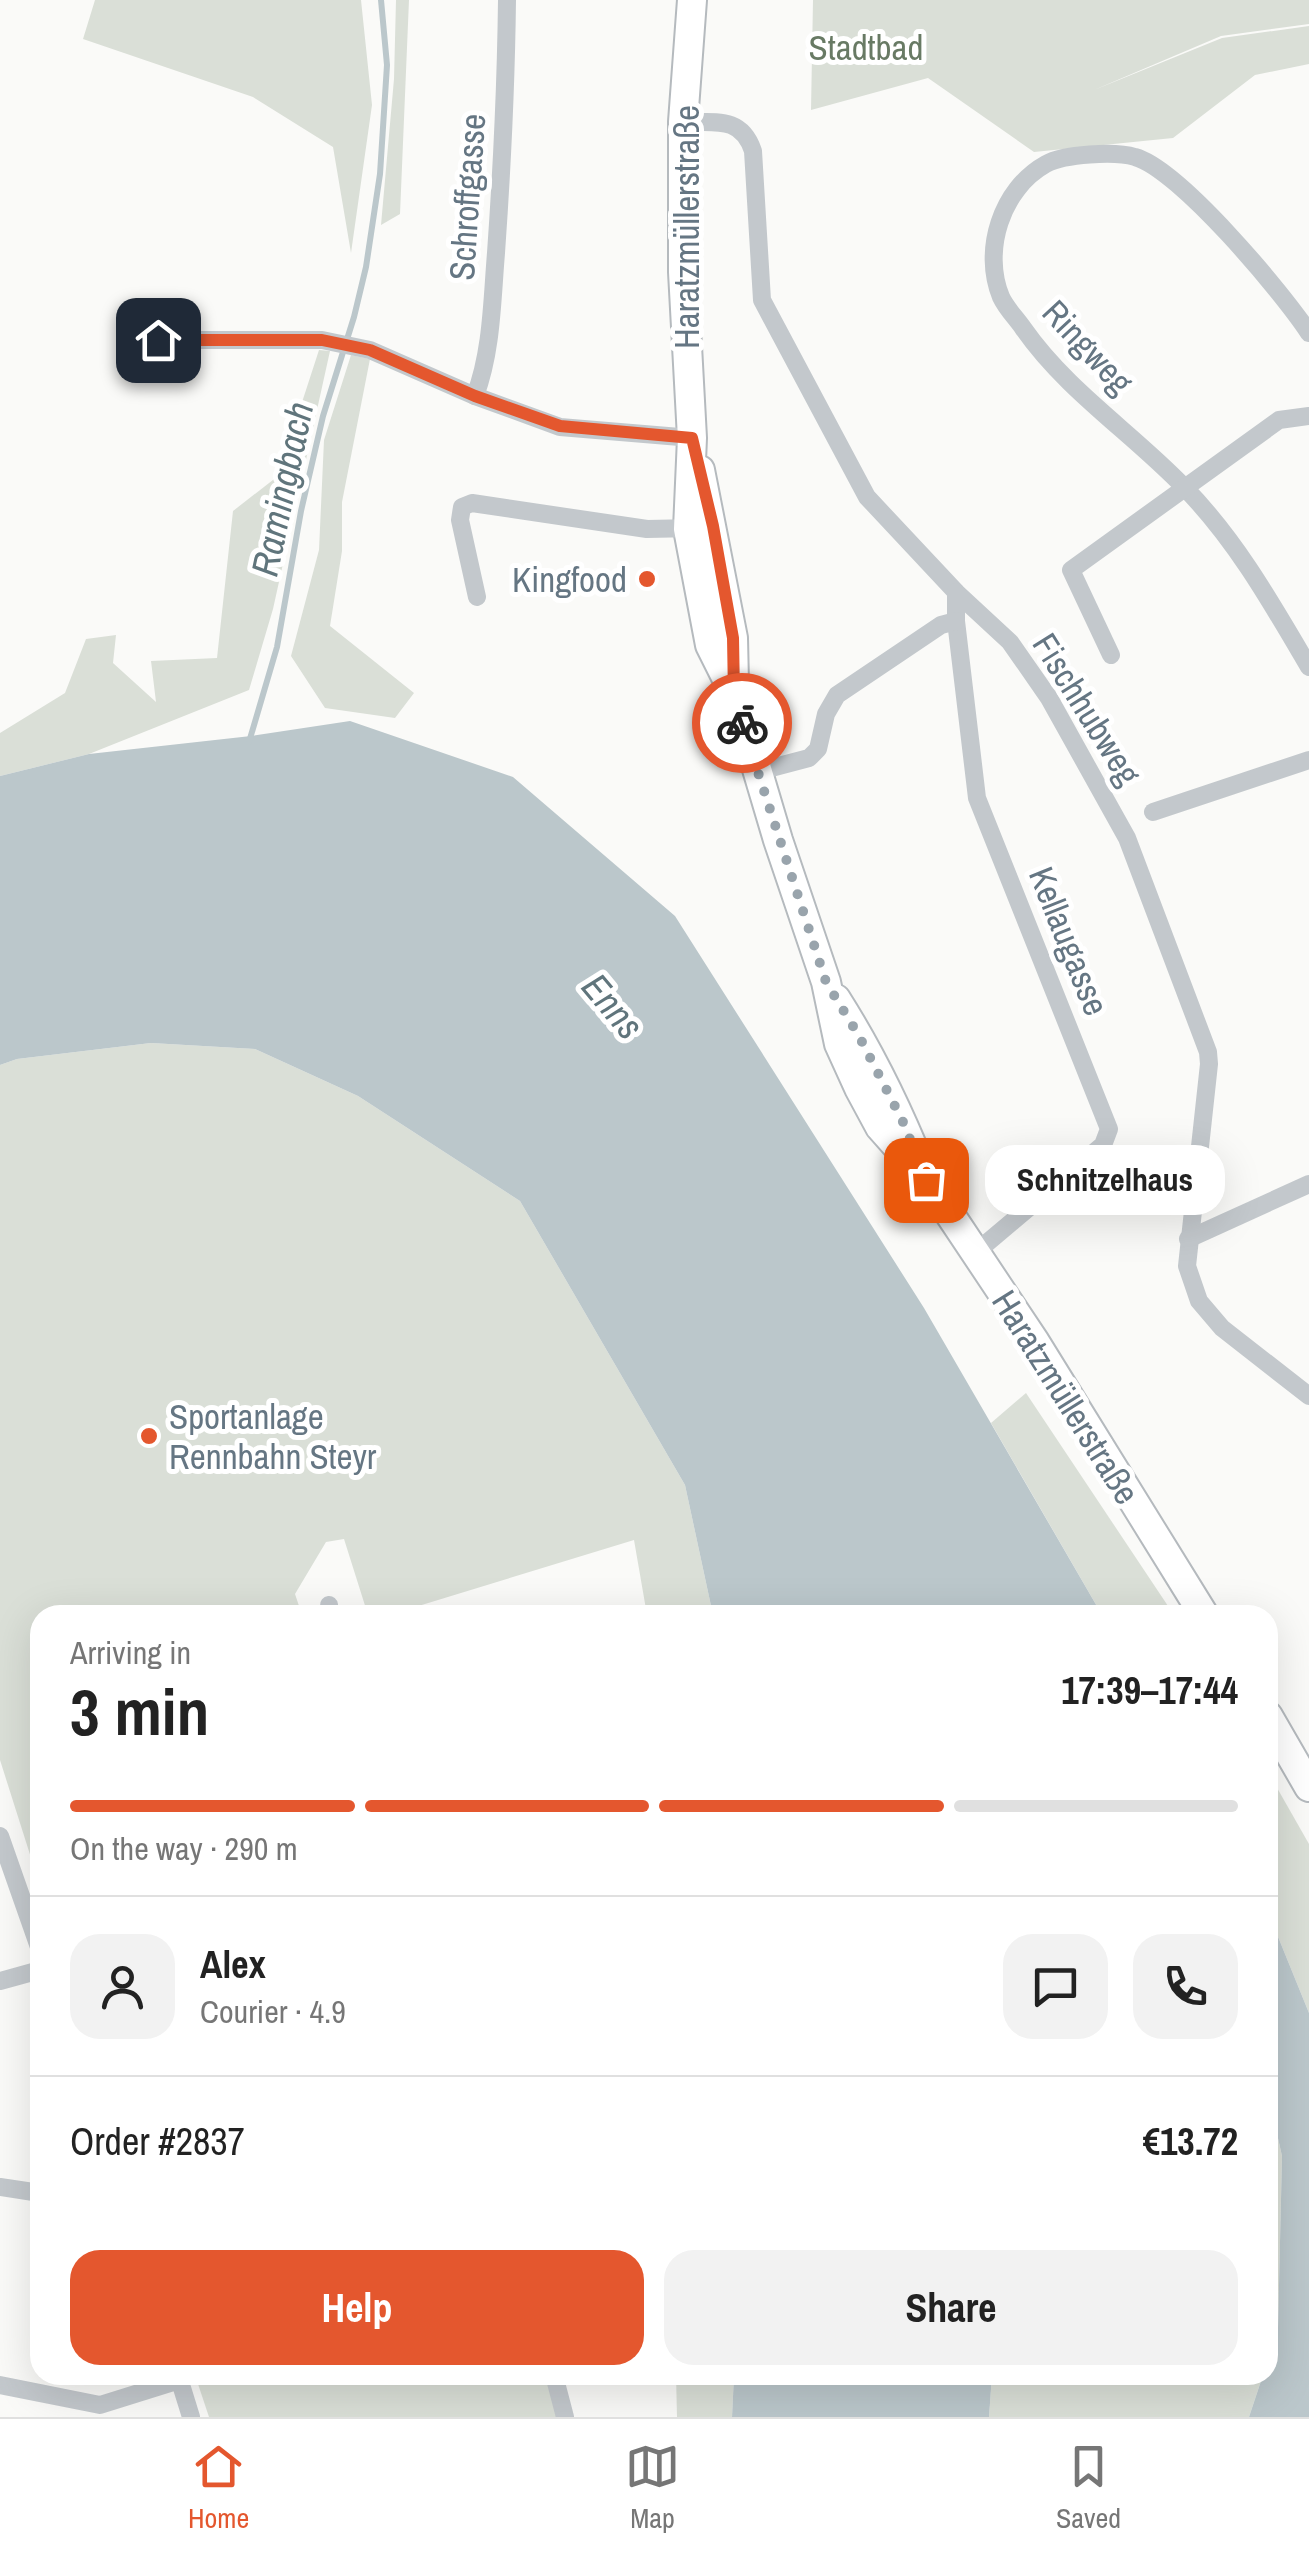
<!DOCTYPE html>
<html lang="en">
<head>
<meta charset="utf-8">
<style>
  :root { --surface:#fff; --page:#f2f2f2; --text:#222; --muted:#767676; --line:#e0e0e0; --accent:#e4572e }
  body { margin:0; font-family:"Archivo Narrow",sans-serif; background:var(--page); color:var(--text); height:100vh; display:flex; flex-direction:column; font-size:38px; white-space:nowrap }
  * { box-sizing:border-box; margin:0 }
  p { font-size:32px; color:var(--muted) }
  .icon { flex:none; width:55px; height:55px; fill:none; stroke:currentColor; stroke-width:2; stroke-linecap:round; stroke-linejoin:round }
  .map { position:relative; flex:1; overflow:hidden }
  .details { position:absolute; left:30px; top:1605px; width:1248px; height:780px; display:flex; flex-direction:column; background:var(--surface); border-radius:30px; box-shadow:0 10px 40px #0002 }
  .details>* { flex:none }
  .pin { position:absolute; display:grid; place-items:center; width:85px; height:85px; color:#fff; margin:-42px; border-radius:20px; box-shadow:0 5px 15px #0006 }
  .courier { position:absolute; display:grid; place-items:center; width:100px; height:100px; margin:-50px; border:8px solid #e4572e; border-radius:50%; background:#fff; color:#222; box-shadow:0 2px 12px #0007 }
  .bubble { position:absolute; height:70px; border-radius:30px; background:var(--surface); box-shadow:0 10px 40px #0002; font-size:32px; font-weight:700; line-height:70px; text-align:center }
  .summary em { font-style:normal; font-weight:700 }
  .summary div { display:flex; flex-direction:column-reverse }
  .summary { display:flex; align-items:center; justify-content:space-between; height:170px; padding:0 40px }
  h1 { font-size:65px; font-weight:700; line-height:75px }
  .bar { display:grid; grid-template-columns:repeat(4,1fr); gap:15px 10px; align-content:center; height:120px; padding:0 40px }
  .bar i { height:12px; border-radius:8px; background:var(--line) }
  .bar .active { background:var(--accent) }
  .bar p { grid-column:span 4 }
  .line { display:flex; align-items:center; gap:25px; padding:0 40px; border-top:2px solid var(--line) }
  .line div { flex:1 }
  .round { display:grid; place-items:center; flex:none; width:105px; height:105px; border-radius:30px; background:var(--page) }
  .cta { display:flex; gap:20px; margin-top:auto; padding:20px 40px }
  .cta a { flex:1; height:115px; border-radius:30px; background:var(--accent); color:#fff; font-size:40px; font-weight:700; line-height:115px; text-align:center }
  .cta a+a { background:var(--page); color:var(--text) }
  .dock { display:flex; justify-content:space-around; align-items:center; height:140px; border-top:2px solid var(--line); background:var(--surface); font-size:28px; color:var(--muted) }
  .dock a { display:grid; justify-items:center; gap:5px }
  .dock .active { color:var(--accent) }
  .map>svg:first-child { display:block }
</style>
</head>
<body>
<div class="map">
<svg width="1309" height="2417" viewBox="0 0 1309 2417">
  <rect width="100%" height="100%" fill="#fafaf8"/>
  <g fill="#dadfd7">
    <polygon points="95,0 361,0 372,105 351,253 333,147 253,97 83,39"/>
    <polygon points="396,0 409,0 400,214 381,225 394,79"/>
    <polygon points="813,0 1309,0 1309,24 1221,36 1094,90 1222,38 1309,26 1309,64 1255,75 1173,138 1034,152 928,78 811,110"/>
    <polygon points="319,350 330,351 273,609 249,690 89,754 0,776 0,733 65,693 86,639 116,635 113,663 156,702 151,661 217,658 233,511 278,476"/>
    <polygon points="351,355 370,359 342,502 342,551 330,626 414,693 395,718 325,708 291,656 319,550 324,440"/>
    <polygon points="151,1043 255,1049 358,1096 520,1201 685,1485 713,1615 647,1615 634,1540 389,1615 368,1615 344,1539 326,1542 295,1594 302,1615 40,1615 40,1886 0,1760 0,1065 17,1059"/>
    <polygon points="1026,1393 1174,1615 1102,1615 991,1423"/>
    <polygon points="1268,1772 1309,1844 1309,2013 1268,1912"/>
    <polygon points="1268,2094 1282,2156 1278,2328 1268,2361"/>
    <polygon points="195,2375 545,2375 558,2417 209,2417"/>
    <polygon points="676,2375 734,2375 732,2417 677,2417"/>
    <polygon points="992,2375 1263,2375 1249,2417 989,2417"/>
  </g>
  <g fill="#bbc7cb">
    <polygon points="350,721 513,777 675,916 924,1308 1102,1615 713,1615 685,1485 520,1201 358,1096 255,1049 151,1043 17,1059 0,1065 0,776 89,754 251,736"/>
    <polygon points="1268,1912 1309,2013 1309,2417 1249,2417 1263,2375 1268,2375 1268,2361 1278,2328 1282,2156 1268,2094"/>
    <polygon points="734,2375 992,2375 989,2417 732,2417"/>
  </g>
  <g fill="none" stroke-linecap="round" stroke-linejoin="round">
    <polyline stroke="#bbc7cb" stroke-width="6" points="249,742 277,647 301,511 323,416 354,317 366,267 380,174 387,65 381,0"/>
    <defs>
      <g id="primary">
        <polyline points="692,0 683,122 683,272 692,438 688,529 710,645 735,695 778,840 826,982 839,1044 859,1088 880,1127 927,1180 1035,1342 1204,1615"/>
        <polyline points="700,470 733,638 734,683"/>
        <path d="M 836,999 C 869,1051 897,1108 920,1165"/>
        <polyline points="1268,1716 1309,1787"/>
      </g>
    </defs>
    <use href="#primary" stroke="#b5babe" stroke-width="32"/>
    <g stroke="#c3c8cc" stroke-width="18">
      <path d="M 683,122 C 714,123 741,115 753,151 L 762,300 L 867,497 L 956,592 L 1010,642 L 1049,698 L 1127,838 L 1208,1052 L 1209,1064 L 1187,1266 L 1199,1301 L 1222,1328 L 1309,1396"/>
      <path d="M 1309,333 C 1283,293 1179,169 1135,157 C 1115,151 1064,154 1046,164 C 1001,189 982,251 1001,297 C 1006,308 1016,318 1023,328 C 1067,391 1131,432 1184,487 C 1236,540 1272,604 1309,667"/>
      <polyline points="158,340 322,340 370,350 475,396 560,427 692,438"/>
      <path d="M 475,396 C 492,351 492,300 496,253 C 502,168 506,85 507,0"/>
      <polyline points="956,592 956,621 977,798 1109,1129 1103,1145 975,1253"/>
      <polyline points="477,597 460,520 462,507 472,503 647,529 696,528"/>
      <polyline points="1111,655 1071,570 1279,420 1309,416"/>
      <polyline points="756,772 809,758 818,749 826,714 837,695 941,625 956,621"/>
      <polyline points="1153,812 1309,760"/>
      <polyline points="1188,1239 1309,1184"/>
      <polyline points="329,1605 330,1615"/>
      <polyline points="0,1836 40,1950"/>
      <polyline points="0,1981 40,1970"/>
      <polyline points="0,2187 40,2193"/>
      <polyline points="178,2375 191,2417"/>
      <polyline points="554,2375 565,2417"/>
      <polyline points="0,2385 100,2405 180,2380"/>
    </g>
    <use href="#primary" stroke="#fff" stroke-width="28"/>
  </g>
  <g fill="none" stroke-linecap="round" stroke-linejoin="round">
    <polyline stroke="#99a4ac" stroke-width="10" stroke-dasharray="0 18" points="742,723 826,982 859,1036 904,1124 926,1180"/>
    <polyline stroke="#e4572e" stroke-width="12" points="158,340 322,340 370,350 475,396 560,426 692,438 713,526 733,638 734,695 742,723"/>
  </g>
  <g fill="#e4572e" stroke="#fff" stroke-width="4">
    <circle cx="647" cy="579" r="10"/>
    <circle cx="149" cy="1436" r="10"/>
  </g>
  <g text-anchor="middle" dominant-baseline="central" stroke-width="10" stroke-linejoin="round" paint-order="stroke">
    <g font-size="35" fill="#687a64" stroke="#fff">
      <text x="866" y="47">Stadtbad</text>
    </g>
    <g font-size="35" fill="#657683" stroke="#fff">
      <text transform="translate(467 197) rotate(-86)">Schroffgasse</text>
      <text transform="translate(686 227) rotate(-90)">Haratzmüllerstraße</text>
      <text transform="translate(1088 347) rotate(47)">Ringweg</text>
      <text transform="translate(1087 709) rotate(58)">Fischhubweg</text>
      <text transform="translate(1069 941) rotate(68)">Kellaugasse</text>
      <text transform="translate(1066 1397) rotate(58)">Haratzmüllerstraße</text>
    </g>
    <g font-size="35" fill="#657683" stroke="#fff" text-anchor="end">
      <text x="627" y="579">Kingfood</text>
      <text x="169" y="1416" text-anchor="start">Sportanlage<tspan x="169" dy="40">Rennbahn Steyr</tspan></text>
    </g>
    <g font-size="38" font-style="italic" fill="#60757c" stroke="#fff">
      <text transform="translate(282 489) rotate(-78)">Ramingbach</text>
      <text transform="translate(613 1006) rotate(50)">Enns</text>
    </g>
  </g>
</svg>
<div class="pin" style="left:926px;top:1180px;background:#ea580c"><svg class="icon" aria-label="bag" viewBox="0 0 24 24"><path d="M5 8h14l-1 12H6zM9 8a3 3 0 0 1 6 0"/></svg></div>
<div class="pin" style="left:158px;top:340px;background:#1f2937"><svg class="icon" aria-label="home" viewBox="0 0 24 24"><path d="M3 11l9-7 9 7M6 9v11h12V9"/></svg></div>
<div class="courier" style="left:742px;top:723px"><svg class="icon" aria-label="bike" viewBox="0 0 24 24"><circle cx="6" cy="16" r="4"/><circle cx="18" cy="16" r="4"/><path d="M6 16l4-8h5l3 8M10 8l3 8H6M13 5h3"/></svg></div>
<div class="bubble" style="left:985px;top:1145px;width:240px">Schnitzelhaus</div>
<section class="details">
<div class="summary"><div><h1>3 min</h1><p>Arriving in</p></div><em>17:39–17:44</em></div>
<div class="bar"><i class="active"></i><i class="active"></i><i class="active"></i><i></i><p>On the way · 290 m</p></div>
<div class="line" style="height:180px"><a class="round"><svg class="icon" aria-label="person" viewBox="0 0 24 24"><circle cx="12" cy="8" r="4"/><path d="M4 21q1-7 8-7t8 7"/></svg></a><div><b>Alex</b><p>Courier · 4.9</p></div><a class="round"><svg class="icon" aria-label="chat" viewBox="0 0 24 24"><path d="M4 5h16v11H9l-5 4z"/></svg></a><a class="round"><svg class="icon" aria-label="phone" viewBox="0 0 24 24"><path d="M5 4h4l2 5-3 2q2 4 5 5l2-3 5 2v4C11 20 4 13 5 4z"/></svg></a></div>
<div class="line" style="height:130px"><div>Order #2837</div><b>€13.72</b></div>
<div class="cta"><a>Help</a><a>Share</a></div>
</section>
</div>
<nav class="dock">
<a class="active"><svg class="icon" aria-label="home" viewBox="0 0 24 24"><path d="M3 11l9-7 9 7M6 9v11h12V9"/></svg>Home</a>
<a><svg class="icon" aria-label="map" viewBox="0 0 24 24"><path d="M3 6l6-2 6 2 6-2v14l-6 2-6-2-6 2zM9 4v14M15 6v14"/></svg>Map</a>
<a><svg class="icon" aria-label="saved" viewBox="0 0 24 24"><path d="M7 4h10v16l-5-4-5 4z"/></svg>Saved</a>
</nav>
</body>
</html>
